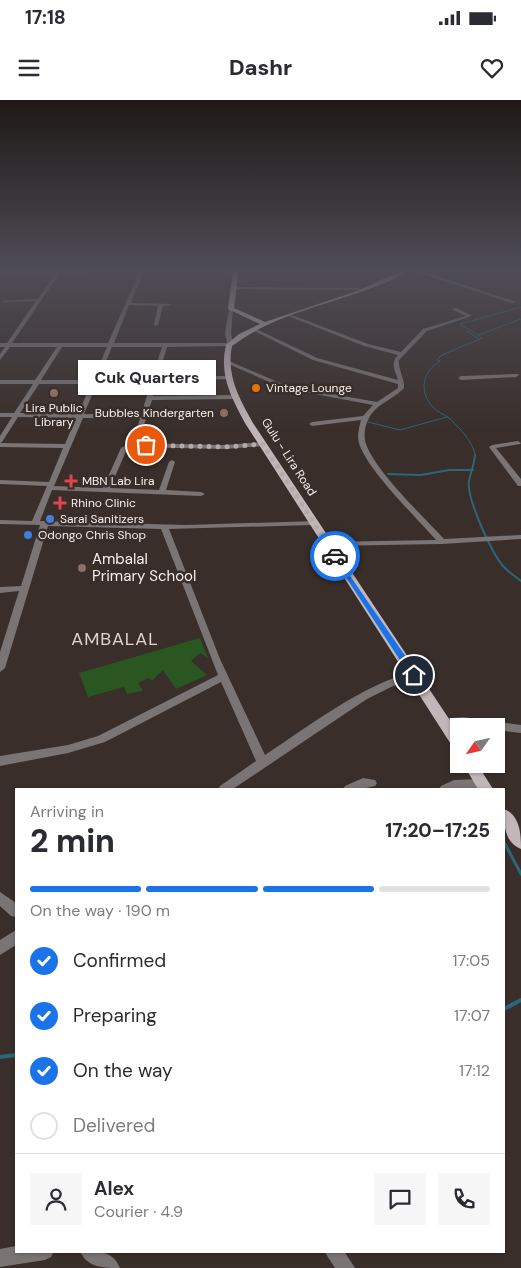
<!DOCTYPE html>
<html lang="en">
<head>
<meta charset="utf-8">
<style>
  :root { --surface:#fff; --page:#f7f7f7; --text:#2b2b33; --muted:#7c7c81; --line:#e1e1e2; --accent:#1a73e8 }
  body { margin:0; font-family:"DM Sans",sans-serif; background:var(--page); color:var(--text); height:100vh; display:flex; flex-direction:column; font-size:19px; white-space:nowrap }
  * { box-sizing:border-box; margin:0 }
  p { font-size:16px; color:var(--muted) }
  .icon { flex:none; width:28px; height:28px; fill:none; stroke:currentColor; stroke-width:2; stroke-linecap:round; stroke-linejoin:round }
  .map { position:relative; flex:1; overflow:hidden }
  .details { position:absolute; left:15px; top:688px; width:490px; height:465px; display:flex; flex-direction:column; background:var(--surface); border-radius:0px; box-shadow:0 1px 4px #0004 }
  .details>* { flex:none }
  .needle { width:32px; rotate:236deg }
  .tools { position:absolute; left:450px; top:618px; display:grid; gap:10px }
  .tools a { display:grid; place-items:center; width:55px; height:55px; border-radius:0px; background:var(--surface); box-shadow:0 1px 4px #0004; font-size:25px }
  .pin { position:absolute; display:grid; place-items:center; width:42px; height:42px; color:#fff; margin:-21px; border:2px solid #fff; border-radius:50%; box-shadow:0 1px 5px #0007 }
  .courier { position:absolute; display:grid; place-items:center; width:50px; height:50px; margin:-25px; border:4px solid #1a73e8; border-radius:50%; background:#fff; color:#222; box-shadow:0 1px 6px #0007 }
  .bubble { position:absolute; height:35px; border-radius:0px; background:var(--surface); box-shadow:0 1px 4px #0004; font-size:16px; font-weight:800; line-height:35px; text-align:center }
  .head em { font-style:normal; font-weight:800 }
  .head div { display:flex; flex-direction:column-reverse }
  .head { display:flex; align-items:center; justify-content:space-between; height:85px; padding:0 15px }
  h1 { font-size:32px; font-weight:800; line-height:38px }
  .bar { display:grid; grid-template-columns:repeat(4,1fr); gap:8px 5px; align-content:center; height:60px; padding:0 15px }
  .bar i { height:6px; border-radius:4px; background:var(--line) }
  .bar .current { background:var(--accent) }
  .bar p { grid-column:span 4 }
  .line { display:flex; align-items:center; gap:12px; padding:0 15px; border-top:1px solid var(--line) }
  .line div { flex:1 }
  .round { display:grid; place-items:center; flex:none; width:52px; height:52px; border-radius:0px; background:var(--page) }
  ol { padding:0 15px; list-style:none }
  li { display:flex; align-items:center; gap:15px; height:55px }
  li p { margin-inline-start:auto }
  li .icon { padding:5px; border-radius:50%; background:var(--accent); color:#fff; stroke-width:4 }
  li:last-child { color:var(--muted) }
  li i { width:28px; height:28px; border:2px solid var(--line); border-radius:50% }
  .status { display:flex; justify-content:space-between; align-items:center; height:35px; padding:0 25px; background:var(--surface); direction:ltr }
  .status svg { height:14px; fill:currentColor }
  header { display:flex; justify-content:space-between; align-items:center; height:65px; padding:0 15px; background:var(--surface); font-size:22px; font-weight:800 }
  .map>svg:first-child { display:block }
</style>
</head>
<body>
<div class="status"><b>17:18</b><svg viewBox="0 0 49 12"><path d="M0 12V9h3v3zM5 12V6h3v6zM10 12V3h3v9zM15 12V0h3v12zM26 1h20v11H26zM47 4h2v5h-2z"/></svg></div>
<header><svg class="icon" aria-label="menu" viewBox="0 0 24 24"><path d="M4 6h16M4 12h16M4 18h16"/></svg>Dashr<svg class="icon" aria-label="heart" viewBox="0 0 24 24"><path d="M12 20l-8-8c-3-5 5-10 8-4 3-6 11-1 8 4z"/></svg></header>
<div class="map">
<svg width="521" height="1168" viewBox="0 0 521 1168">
  <rect width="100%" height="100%" fill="#392e2a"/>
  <polygon fill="#2a5621" points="200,538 208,558 200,553 191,561 207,575 176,589 163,570 152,581 149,578 138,583 143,591 127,594 124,587 88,597 79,573"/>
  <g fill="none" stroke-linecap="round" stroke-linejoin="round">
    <g stroke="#296779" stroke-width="1">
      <polyline points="467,231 479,239"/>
      <polyline points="478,235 460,224 521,207"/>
      <polyline points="368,322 400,330 447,317"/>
      <path d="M 475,356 C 475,344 458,326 449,318 C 444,314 437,312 433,307 C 418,292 423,271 440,261 L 437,260 L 442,255 L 482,238 L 478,235 L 521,219"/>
    </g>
    <g stroke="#296779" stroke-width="2">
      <path d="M 475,355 C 474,366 471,371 469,381 C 466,398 492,453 503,466 C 508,472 515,476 521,481"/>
      <polyline points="388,374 421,375 449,370 473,370"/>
    </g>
    <polyline stroke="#296779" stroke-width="3" points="504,742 521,774"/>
    <g stroke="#296779" stroke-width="4">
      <polyline points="504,909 521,900"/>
      <polyline points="0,957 16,955"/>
    </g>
    <g fill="#7a7475" fill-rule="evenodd">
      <path d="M 141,168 L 409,170 L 144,171 L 131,203 L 170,204 L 172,205 L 163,206 L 158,225 L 156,226 L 154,225 L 158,206 L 129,205 L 114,243 L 227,243 L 225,233 L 229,209 L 231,208 L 233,209 L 231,233 L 233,244 L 231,246 L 167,247 L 158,277 L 227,276 L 230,278 L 229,279 L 157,281 L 153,296 L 234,295 L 237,297 L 234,299 L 152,300 L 144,325 L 141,327 L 138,325 L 140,319 L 83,318 L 54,386 L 103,388 L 121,348 L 130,343 L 225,345 L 263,342 L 266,344 L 263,346 L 225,349 L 131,347 L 127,349 L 110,388 L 159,390 L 169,362 L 172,360 L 175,362 L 166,390 L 201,392 L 205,394 L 201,396 L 52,390 L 40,421 L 186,425 L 316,421 L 317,423 L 313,425 L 169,429 L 220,559 L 265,655 C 312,624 359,587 414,571 L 419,575 L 417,578 L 391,587 L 367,599 L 233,689 L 218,689 L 220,686 L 256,661 L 221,582 L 105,642 L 68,653 L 0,666 L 0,656 L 68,645 L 98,636 L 218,575 L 161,429 L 48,426 L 5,568 L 0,572 L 0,552 L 19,491 L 0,493 L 0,487 L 21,486 L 40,425 L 0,424 L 0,420 L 32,421 L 47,386 L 0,384 L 0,380 L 49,382 L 63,348 L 0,347 L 0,343 L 65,344 L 76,318 L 18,317 L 2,342 L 0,343 L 0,336 L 12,317 L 0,317 L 0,313 L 14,313 L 33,284 L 0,284 L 0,280 L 35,280 L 57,247 L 10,247 L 0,260 L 0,254 L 5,247 L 0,247 L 0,243 L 7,243 L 36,201 L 4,202 L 2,201 L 38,199 L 56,173 L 0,174 L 0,172 ZM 140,171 L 108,243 L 12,243 L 60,173 ZM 62,247 L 107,247 L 93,280 L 41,280 ZM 112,247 L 162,247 L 141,315 L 84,314 ZM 39,284 L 91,284 L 78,314 L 20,313 Z"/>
      <polygon points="409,168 413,168 516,202 512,203 410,170"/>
      <polygon points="234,187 358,188 360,189 358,190 232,189"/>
      <path d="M 453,208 L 457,208 L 472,216 L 427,231 L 399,260 C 398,270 405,279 404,288 C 394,299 376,304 369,318 C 365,325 363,336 366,344 C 376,372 423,416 444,439 L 521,435 L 521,439 L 442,444 L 324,446 L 323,444 L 327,442 L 436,440 C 416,417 367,370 359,343 C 357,336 359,327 361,320 L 312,326 L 309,324 L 312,322 L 363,316 L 373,305 L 283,288 L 224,262 L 229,261 L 287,286 L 377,302 L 398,288 L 398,284 L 313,260 L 250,229 L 254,228 L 317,258 L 398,280 C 395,270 390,263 398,255 L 364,246 L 288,216 L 292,215 L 368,244 L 401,252 L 423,229 L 466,216 L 453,210 Z"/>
      <polygon points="518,274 519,275 516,277 461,280 458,278 461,276"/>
      <polygon points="518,341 521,343 520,344 496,348 521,379 521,386 518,386 489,347 492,345"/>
      <polygon points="463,617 521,625 521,633 496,630 496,626 444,626 440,625 439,622 440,619"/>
      <polygon points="363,678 375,680 377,683 375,686 362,689 343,689 345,686"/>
      <polygon points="483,679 487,681 489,684 487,687 483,689 439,689 441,686 454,680"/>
      <polygon points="0,792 16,803 16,817 11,816 0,806"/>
      <polygon points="16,830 16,845 0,855 0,840"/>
      <polygon points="16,1146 16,1151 54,1151 51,1157 45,1160 0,1167 0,1149"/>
      <path d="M 80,1151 C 97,1151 113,1150 120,1168 C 104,1168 87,1168 80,1151 Z"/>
      <polygon points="324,1151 344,1151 355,1168 335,1168"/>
    </g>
    <g fill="#c2b6b9" fill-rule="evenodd">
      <path d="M 233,168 L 239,168 L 234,208 L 265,222 L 354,192 L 408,168 L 415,168 C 358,202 286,205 232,246 C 226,275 239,298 253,323 L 459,634 L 459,650 L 454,649 L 245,323 C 231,297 219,275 226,245 L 239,234 L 260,224 L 228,209 Z"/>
      <polygon points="463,664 477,664 493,689 478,689"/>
      <path d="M 504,709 C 520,715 521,734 521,749 C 505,743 503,724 504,709 Z"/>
    </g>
  </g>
  <linearGradient id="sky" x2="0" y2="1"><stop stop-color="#1f1917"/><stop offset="0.51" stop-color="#4e4c55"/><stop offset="1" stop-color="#4e4c55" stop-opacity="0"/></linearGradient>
  <rect width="521" height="332" fill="url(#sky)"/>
  <polygon fill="#1a73e8" points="335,454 417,573 417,577 411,577 332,456"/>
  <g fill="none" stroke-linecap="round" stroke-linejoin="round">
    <polyline stroke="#b4aba8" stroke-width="5" stroke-dasharray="0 9" points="146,345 225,347 263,344 335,456"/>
  </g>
  <circle fill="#e8710a" stroke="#392e2a" stroke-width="2" cx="256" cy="288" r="5"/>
  <g fill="#8d6e63" stroke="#392e2a" stroke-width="2">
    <circle cx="54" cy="293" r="5"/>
    <circle cx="224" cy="313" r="5"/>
    <circle cx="82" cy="468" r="5"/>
  </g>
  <g fill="#e0444e" stroke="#392e2a" stroke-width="2">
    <path d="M68.5 373.5h5v5h5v5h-5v5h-5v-5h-5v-5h5z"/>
    <path d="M57.5 395.5h5v5h5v5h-5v5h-5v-5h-5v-5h5z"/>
  </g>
  <g fill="#3f7fe0" stroke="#392e2a" stroke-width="2">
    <circle cx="50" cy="419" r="5"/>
    <circle cx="28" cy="435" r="5"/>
  </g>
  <g text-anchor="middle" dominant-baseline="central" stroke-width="5" stroke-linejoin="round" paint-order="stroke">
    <g font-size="12" fill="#f6efec" stroke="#392e2a" text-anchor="start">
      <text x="266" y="288">Vintage Lounge</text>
      <text x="54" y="308" text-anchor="middle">Lira Public<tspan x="54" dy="14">Library</tspan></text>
      <text x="214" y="313" text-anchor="end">Bubbles Kindergarten</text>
      <text x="82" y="381">MBN Lab Lira</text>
      <text x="71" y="403">Rhino Clinic</text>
      <text x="60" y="419">Sarai Sanitizers</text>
      <text x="38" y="435">Odongo Chris Shop</text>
    </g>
    <g font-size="12" fill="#f6efec" stroke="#392e2a">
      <text transform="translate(289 357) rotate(57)">Gulu - Lira Road</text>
    </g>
    <g font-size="15" fill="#f6efec" stroke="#392e2a" text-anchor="start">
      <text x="92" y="459">Ambalal<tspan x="92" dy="17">Primary School</tspan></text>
    </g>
    <g font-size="18" letter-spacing="1" fill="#e0d2cc" stroke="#392e2a">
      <text x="115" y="539">AMBALAL</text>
    </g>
  </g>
</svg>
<div class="tools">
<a><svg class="needle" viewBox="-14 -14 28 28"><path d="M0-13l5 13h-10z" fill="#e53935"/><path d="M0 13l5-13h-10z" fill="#7c7c81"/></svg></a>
</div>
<div class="pin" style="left:146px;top:345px;background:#ea580c"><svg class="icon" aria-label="bag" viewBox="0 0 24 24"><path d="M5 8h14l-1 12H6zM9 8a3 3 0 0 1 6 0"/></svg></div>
<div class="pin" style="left:414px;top:575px;background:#1f2937"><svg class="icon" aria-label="home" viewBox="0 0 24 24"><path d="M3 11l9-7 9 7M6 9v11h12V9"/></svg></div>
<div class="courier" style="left:335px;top:456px"><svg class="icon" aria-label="car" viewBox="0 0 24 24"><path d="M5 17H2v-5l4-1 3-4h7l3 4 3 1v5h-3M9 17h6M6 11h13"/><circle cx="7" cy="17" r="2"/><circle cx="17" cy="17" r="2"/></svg></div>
<div class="bubble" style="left:78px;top:260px;width:138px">Cuk Quarters</div>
<section class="details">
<div class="head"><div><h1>2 min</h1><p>Arriving in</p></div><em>17:20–17:25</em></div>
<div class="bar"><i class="current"></i><i class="current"></i><i class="current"></i><i></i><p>On the way · 190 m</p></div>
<ol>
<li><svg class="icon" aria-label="check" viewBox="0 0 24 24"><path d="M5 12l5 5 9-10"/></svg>Confirmed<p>17:05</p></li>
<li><svg class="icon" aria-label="check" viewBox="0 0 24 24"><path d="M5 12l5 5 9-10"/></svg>Preparing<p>17:07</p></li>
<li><svg class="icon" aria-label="check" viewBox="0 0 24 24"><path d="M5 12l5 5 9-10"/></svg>On the way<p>17:12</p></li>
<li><i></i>Delivered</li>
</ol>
<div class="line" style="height:90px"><a class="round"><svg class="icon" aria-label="person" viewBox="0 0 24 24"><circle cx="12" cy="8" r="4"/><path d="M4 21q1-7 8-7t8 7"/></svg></a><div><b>Alex</b><p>Courier · 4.9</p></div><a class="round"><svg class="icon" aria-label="chat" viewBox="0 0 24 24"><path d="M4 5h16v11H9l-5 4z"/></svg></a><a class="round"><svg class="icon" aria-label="phone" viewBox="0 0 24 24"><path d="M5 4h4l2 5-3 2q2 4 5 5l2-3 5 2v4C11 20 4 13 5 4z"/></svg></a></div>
</section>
</div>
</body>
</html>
